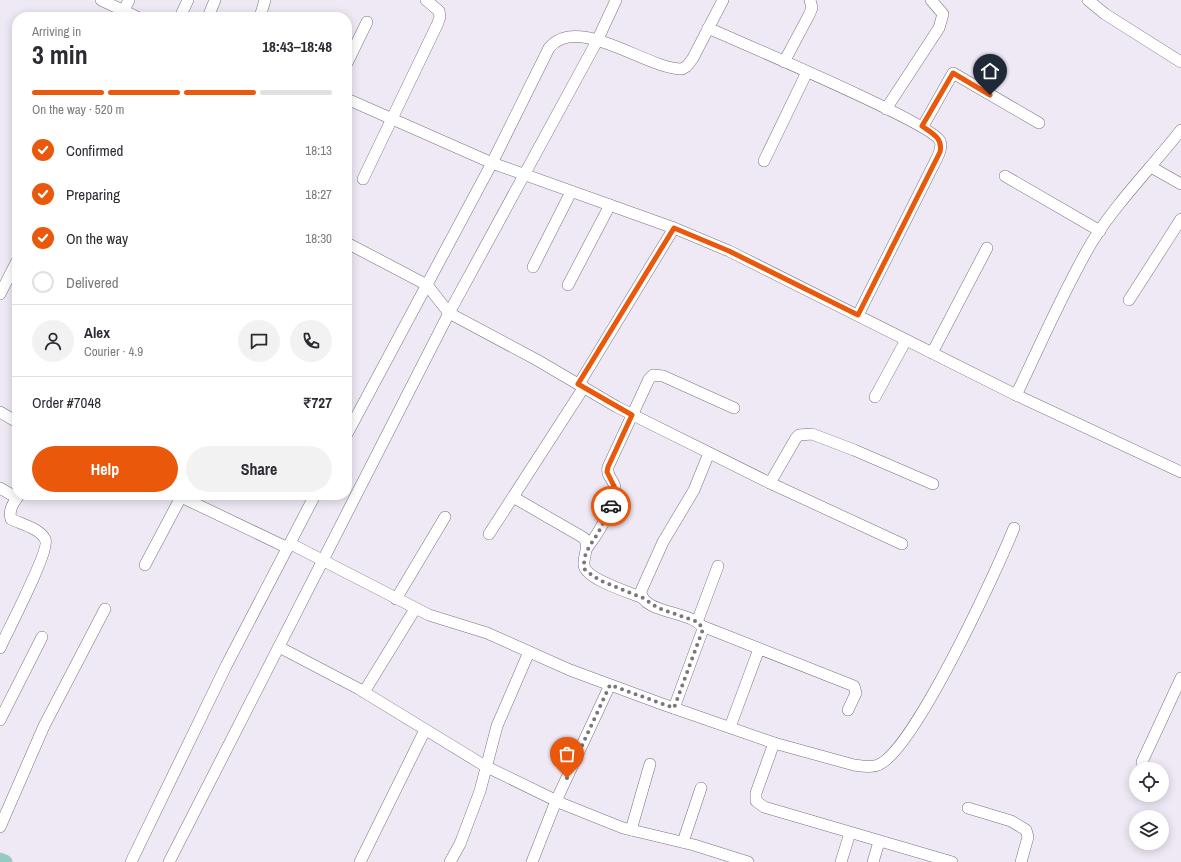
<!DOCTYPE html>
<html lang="en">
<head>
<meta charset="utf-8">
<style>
  :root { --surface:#fff; --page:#f2f2f3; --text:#2b2b33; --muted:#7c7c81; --line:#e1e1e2; --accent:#ea580c }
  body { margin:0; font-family:"Archivo Narrow",sans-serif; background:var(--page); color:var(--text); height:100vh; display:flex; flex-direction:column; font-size:15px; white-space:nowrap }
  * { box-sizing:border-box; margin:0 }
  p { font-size:13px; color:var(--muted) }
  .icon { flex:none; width:22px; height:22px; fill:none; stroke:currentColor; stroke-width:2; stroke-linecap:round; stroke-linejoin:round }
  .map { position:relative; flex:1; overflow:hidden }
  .sheet { position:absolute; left:12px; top:12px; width:340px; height:488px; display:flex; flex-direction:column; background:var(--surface); border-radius:16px; box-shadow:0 2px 10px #0003 }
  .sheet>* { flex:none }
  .fabs { position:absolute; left:1129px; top:762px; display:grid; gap:8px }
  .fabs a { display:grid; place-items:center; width:40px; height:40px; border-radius:50%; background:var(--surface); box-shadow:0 2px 10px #0003; font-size:20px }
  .pin { position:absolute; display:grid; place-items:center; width:34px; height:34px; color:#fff; margin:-41px -17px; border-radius:50% 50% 50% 0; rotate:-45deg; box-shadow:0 0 4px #0007 }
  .pin .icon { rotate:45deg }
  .courier { position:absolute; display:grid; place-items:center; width:40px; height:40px; margin:-20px; border:3px solid #ea580c; border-radius:50%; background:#fff; color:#222; box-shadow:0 1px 5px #0007 }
  .summary em { font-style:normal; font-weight:700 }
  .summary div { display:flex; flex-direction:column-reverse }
  .summary { display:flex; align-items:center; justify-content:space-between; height:68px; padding:0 20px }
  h1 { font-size:26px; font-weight:700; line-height:30px }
  .bar { display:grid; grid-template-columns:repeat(4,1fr); gap:6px 4px; align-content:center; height:48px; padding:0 20px }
  .bar i { height:5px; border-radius:3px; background:var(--line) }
  .bar .on { background:var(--accent) }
  .bar p { grid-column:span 4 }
  .line { display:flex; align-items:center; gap:10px; padding:0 20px; border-top:1px solid var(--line) }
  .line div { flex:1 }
  .round { display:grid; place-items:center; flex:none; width:42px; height:42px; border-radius:21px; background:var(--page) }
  ol { padding:0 20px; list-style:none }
  li { display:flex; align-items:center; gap:12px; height:44px }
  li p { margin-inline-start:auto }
  li .icon { padding:4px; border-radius:50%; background:var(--accent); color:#fff; stroke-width:4 }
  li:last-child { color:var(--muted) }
  li i { width:22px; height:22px; border:2px solid var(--line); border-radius:50% }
  .primary-button { display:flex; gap:8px; margin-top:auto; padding:8px 20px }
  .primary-button a { flex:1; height:46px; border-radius:24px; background:var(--accent); color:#fff; font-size:16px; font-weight:700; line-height:46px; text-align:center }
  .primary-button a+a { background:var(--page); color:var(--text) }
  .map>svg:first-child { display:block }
</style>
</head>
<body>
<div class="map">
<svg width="1181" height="862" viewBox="0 0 1181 862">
  <rect width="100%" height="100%" fill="#efe9f5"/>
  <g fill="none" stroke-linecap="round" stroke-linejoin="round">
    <defs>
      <g id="minor">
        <polyline points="101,0 137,17"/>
        <polyline points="1088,0 1105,14 1181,62"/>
        <polyline points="124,10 129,0"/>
        <polyline points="180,17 188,0"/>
        <polyline points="208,17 215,0"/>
        <polyline points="260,17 265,0"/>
        <path d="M 708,28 C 739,42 932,123 940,141 C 943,148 937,158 934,164 L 858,315"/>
        <polyline points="784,62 809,15 812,8 810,0"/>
        <polyline points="347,63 367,22"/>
        <polyline points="347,99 492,163 674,228 729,251 1016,395 1181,472"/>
        <polyline points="886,109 939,28 943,14 931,0"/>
        <polyline points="923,126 953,73 1039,123"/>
        <polyline points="764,161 807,72"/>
        <polyline points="1151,167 1181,184"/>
        <polyline points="1005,176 1100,231"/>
        <polyline points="363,179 437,25 440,17 439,11 426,0"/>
        <polyline points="347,243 427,285 449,313 537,360 617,407 770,483 902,544"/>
        <polyline points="533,267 571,192"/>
        <polyline points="568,285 610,205"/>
        <polyline points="0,294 17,261"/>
        <polyline points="1129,300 1181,219"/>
        <polyline points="932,353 987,248"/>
        <polyline points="579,384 674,228"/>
        <path d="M 1016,395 C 1041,344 1063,291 1092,242 C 1117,202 1152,167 1181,130"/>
        <polyline points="875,397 906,340"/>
        <polyline points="0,412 17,422"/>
        <path d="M 347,434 L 492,163 L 549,48 C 578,13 646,69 682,69 L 687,66 L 693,58 L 723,0"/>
        <polyline points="770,483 796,438 799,435 812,434 854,450 933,484"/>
        <polyline points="0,488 17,498"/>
        <polyline points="177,495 288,548"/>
        <path d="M 513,497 L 584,538 C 590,548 583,555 584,565 C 585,579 631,593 643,598"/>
        <polyline points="489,534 584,387"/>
        <path d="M 291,544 L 429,615 L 487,633 L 570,670 L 662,704 L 774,743 L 854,765 C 862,766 871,768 878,765 C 914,751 997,570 1014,528"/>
        <path d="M 587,548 C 597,535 617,505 615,488 C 614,479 606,477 608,467 L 649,379 L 653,375 L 663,376 L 734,408"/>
        <polyline points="145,565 181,497"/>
        <polyline points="396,599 445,517"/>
        <polyline points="697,622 718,566"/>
        <polyline points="702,626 854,686 856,693 848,710"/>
        <polyline points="279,647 359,689 485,766 563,804 623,828 694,845 748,862"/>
        <path d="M 0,648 C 7,632 51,549 45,539 C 39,528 21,524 11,519 C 8,510 14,502 19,495"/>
        <polyline points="364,692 415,609"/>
        <path d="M 674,708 L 703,629 C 697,611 640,614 641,591 L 663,542 L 694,490 L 709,453"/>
        <polyline points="0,720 42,637"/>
        <polyline points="730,727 759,649"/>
        <polyline points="774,743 756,793 756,801 764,807 952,862"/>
        <polyline points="1142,762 1181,678"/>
        <polyline points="968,808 1011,821 1026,830 1028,837 1021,862"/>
        <polyline points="0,827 44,726 105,609"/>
        <polyline points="631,830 650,764"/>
        <polyline points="683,842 701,788"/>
        <polyline points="131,862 226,666 315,495"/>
        <polyline points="169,862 449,313 597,41 616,0"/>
        <polyline points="360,862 425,730"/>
        <polyline points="450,862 460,844 480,791 497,726 529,652"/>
        <polyline points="532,862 556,801 610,685"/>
        <polyline points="841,862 850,833"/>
        <polyline points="873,862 879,842"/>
      </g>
      <polyline id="major" points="0,860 5,862"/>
    </defs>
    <use href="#minor" stroke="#78737e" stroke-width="12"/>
    <use href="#major" stroke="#cccbcd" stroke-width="15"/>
    <use href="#minor" stroke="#fff" stroke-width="11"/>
    <use href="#major" stroke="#91cbc2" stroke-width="14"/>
  </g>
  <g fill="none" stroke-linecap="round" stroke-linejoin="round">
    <path stroke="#7a767d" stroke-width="4" stroke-dasharray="0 7.2" d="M 567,778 L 610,685 L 674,708 L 703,629 L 698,622 L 658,608 L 643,598 L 599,580 L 585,570 C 581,555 591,545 598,533 C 603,524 607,515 611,506"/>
    <path stroke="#ea580c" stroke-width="5" d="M 611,506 L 615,488 L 607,472 L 608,467 L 632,415 L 578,384 L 674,228 L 729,251 L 858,315 L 940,152 C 943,138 933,134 922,126 L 953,73 L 990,95"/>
  </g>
</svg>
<div class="fabs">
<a><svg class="icon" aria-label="locate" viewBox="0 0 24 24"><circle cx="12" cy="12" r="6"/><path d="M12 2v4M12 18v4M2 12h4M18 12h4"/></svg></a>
<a><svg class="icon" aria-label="layers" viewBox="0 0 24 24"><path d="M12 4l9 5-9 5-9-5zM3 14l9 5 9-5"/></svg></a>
</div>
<div class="pin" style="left:567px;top:778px;background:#ea580c"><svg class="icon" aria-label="bag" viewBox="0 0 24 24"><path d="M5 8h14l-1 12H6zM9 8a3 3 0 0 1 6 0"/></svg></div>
<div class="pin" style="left:990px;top:95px;background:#1f2937"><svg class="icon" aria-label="home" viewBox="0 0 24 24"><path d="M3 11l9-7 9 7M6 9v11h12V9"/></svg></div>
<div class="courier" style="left:611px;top:506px"><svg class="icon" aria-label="car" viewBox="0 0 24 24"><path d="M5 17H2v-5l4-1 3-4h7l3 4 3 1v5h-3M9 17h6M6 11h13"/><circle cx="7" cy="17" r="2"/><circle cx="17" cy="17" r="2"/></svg></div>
<section class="sheet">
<div class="summary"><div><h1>3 min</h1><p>Arriving in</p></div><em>18:43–18:48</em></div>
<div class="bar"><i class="on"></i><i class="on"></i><i class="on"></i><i></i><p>On the way · 520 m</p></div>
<ol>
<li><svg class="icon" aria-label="check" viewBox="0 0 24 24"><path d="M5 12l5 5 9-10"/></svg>Confirmed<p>18:13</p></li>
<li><svg class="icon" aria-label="check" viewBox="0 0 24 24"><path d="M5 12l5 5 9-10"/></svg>Preparing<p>18:27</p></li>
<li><svg class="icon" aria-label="check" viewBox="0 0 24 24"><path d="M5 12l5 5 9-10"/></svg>On the way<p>18:30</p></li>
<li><i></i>Delivered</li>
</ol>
<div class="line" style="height:72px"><a class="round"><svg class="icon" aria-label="person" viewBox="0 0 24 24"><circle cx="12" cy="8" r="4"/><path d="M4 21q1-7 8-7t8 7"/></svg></a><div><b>Alex</b><p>Courier · 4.9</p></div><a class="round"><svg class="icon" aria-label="chat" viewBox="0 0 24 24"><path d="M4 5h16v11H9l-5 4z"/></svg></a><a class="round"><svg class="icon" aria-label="phone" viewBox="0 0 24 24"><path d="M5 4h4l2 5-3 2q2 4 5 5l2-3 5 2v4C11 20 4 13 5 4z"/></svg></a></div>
<div class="line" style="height:52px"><div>Order #7048</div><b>₹727</b></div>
<div class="primary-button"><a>Help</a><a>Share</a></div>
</section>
</div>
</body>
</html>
